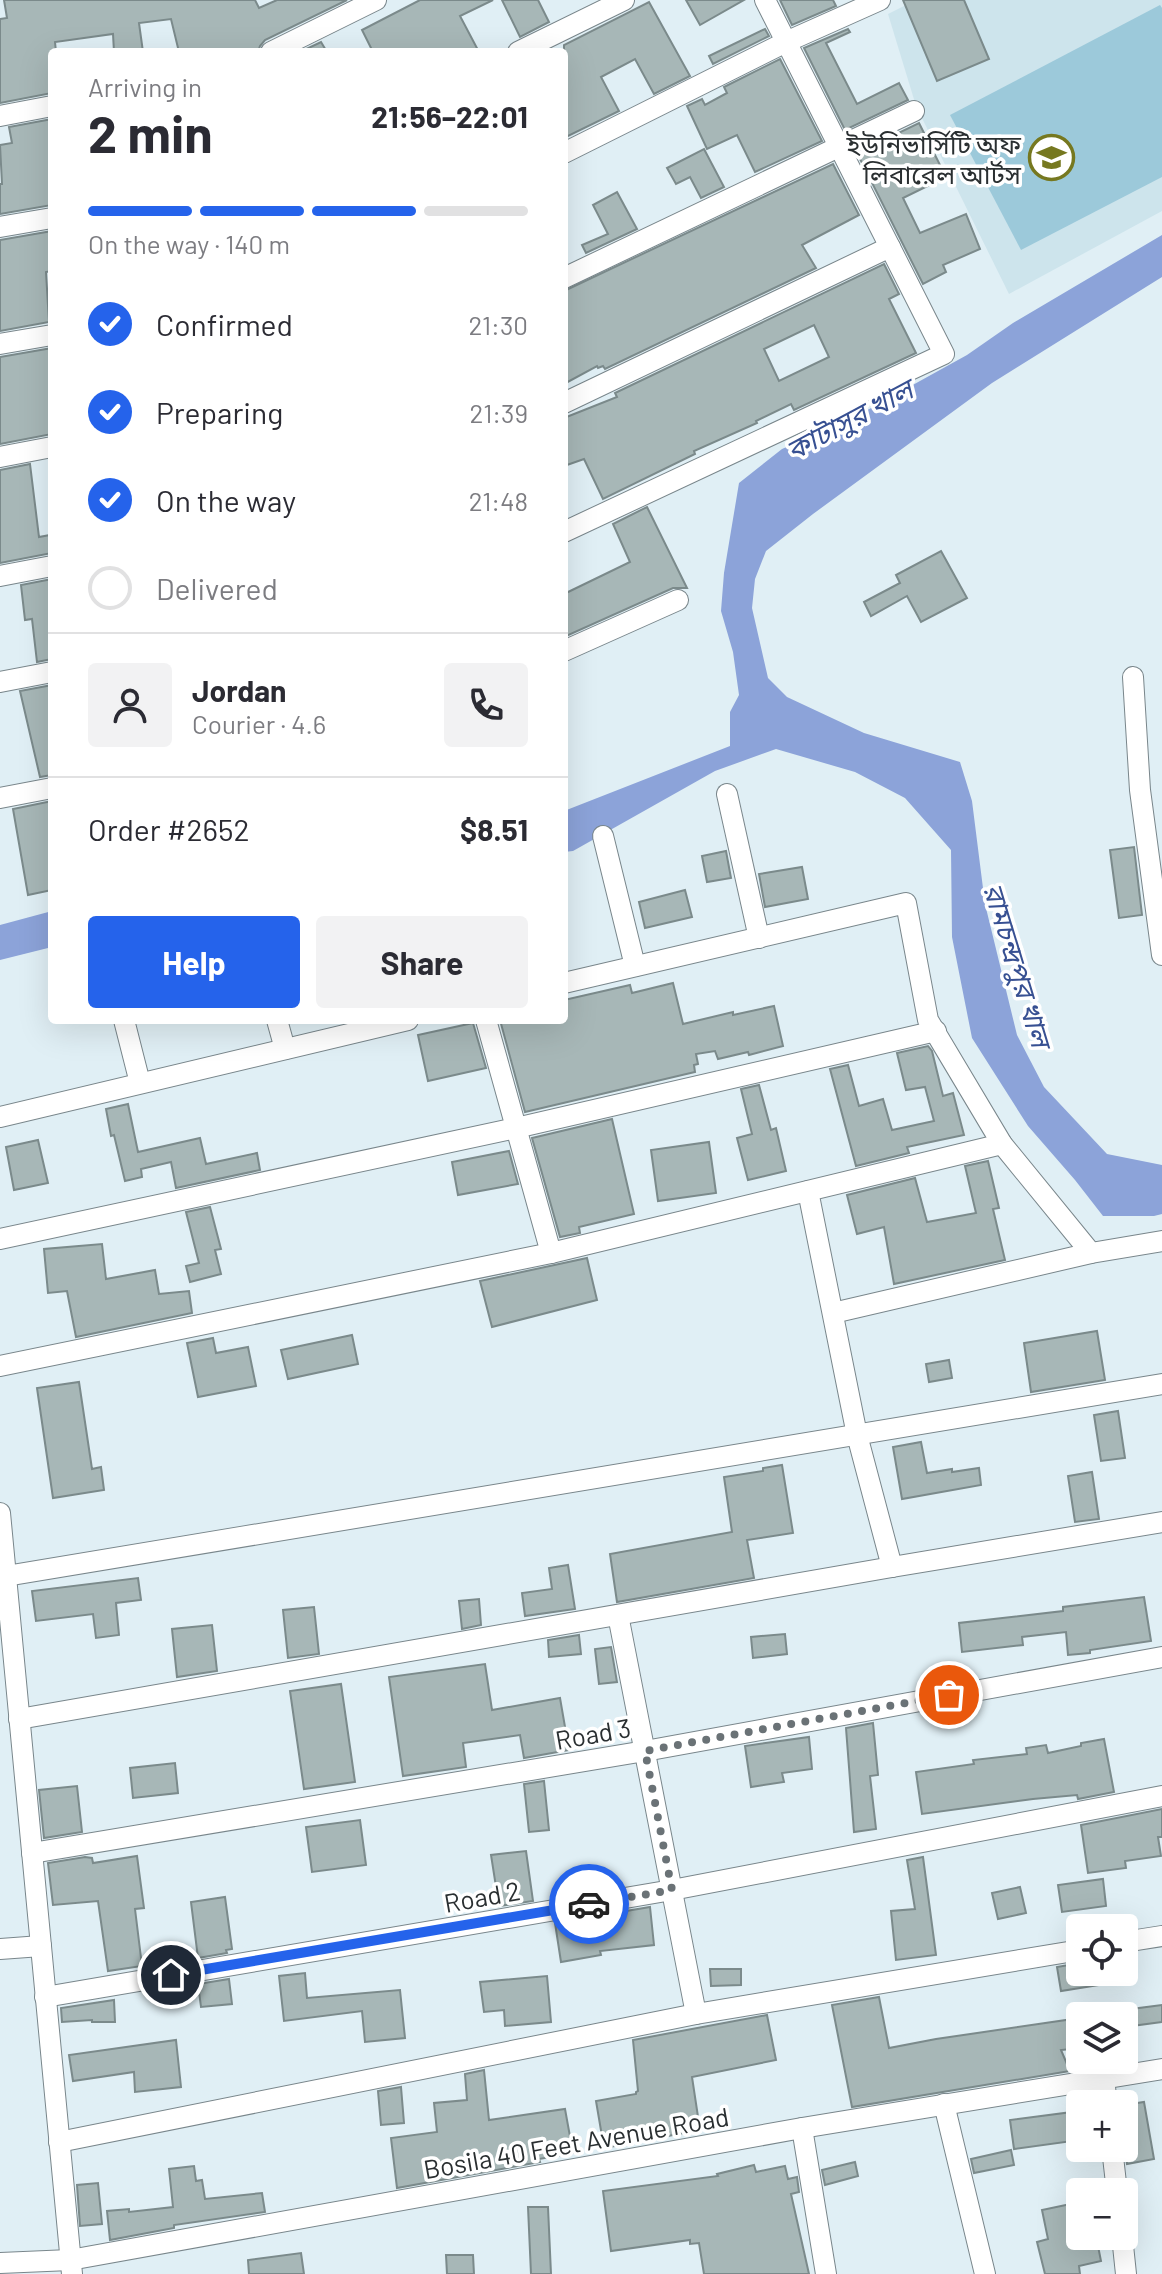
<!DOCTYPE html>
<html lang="en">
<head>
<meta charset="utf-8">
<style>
  :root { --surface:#fff; --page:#f2f2f3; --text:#2b2b33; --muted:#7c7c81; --line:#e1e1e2; --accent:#2563eb }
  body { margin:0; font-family:Barlow,"Noto Sans Bengali",sans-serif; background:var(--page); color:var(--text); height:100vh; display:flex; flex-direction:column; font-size:30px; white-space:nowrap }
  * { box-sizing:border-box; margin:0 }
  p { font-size:26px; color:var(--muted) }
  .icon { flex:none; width:44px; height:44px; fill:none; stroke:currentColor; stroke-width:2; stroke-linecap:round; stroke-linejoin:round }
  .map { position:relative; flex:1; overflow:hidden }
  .sheet { position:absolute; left:48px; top:48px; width:520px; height:976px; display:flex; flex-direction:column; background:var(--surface); border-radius:8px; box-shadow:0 8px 32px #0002 }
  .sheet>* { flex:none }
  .tools { position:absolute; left:1066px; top:1914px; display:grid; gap:16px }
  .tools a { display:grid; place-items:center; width:72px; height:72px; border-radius:8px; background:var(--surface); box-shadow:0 8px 32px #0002; font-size:40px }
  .pin { position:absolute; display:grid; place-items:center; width:68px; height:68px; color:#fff; margin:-34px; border:4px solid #fff; border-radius:50%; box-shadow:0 2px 8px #0007 }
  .courier { position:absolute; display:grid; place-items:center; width:80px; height:80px; margin:-40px; border:6px solid #2563eb; border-radius:50%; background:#fff; color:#222; box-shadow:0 2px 10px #0007 }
  .headline em { font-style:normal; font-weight:700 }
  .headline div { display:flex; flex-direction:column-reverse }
  .headline { display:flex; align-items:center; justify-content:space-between; height:136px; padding:0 40px }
  h1 { font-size:52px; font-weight:700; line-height:60px }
  .bar { display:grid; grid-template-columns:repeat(4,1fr); gap:12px 8px; align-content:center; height:96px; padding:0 40px }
  .bar i { height:10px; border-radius:6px; background:var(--line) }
  .bar .active { background:var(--accent) }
  .bar p { grid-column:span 4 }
  .line { display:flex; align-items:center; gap:20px; padding:0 40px; border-top:2px solid var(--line) }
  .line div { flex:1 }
  .round { display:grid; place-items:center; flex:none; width:84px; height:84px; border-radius:8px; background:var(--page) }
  ol { padding:0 40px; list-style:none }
  li { display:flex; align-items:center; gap:24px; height:88px }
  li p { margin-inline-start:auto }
  li .icon { padding:8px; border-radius:50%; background:var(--accent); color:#fff; stroke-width:4 }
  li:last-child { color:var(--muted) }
  li i { width:44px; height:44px; border:4px solid var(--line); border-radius:50% }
  .action { display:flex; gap:16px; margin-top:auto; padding:16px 40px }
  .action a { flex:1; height:92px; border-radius:8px; background:var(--accent); color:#fff; font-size:32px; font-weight:700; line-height:92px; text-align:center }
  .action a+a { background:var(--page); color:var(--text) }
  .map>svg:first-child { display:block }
</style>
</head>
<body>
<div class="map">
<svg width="1162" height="2274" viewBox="0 0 1162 2274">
  <rect width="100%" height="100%" fill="#e0eff5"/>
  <polygon fill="#cde4ec" points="916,0 1162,0 1162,211 1009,294 916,106 888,14"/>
  <polygon fill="#9cc9da" points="1160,5 1162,8 1162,177 1021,250 950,115"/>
  <g fill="#8ca3d9">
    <polygon points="1162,235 1162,277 992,383 813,514 766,551 755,579 752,608 768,678 787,697 864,733 960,762 972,801 985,904 1017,1035 1044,1087 1107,1154 1162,1165 1162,1214 1154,1216 1103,1216 1075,1180 1028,1126 972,1038 952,937 951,850 905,798 855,772 776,749 715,771 573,851 564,852 564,811 730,746 730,712 739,695 733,652 721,611 724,573 739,483 782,449 853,418 967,355 1013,323"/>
    <polygon points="52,911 52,947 0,960 0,925"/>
  </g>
  <g fill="#a7b7b7" stroke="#7b8a8b" stroke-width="2" fill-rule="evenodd">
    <polygon points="4,0 255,0 259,8 277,0 347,0 265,40 260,46 258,52 179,52 171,19 139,23 143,52 114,52 113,34 55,42 56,52 52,52 52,93 0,103 0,19 7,18"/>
    <polygon points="420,0 493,0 460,16 479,52 373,52 362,30"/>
    <polygon points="502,0 538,0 549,22 520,37"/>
    <polygon points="686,0 744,0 700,25"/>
    <polygon points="780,0 833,0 836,6 792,25"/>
    <polygon points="903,0 964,0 989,59 937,81"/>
    <polygon points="649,2 690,76 654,94 635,59 601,77 619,111 564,138 564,45"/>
    <polygon points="765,29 769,36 713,64 709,56"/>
    <polygon points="848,29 850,32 826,43 857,104 899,83 908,100 845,130 804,48"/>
    <polygon points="321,42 327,52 300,52"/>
    <polygon points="780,59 822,141 755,172 737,135 707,149 687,106 702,99 705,105 727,93 724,87"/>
    <polygon points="52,119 52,205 0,214 0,184 2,184 0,145 12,143 9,127"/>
    <polygon points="919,123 946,177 903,198 920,233 966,214 980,249 943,265 946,272 923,284 857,153"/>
    <polygon points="704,149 724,187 701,198 690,177 676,184 667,168"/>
    <polygon points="833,164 859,215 802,245 816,268 605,369 603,366 598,368 597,366 564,384 564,291"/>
    <polygon points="617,192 637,229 586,253 582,245 608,234 593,205"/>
    <polygon points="52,231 52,271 46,272 49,322 0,331 0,240"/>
    <path d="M 884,264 L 899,294 L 889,299 L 916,353 L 794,410 L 791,404 L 756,421 L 757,423 L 694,451 L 695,454 L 603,499 L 584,459 L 564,466 L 564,418 L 617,397 L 615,393 ZM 814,325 L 829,357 L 779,381 L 764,349 Z"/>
    <polygon points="52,348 52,434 0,444 0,357"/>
    <polygon points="30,464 39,537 50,535 52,553 0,563 0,470"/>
    <polygon points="647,507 687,588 673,588 564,637 564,594 630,562 613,524"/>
    <polygon points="941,551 967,598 921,622 907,596 871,616 864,602 900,583 896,575"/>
    <polygon points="52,579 52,659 37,662 32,619 25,620 21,585"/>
    <polygon points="52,685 52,775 40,777 20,691"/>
    <polygon points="52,801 52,890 28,895 13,809"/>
    <polygon points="1134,847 1142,915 1119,918 1110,850"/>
    <polygon points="726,851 731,878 707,882 702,856"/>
    <polygon points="802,867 808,899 765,907 759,874"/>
    <polygon points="685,890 692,917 645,928 639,902"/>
    <polygon points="673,983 683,1024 733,1012 733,1015 774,1006 783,1046 749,1055 748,1052 718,1059 715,1051 696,1054 698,1064 694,1065 695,1072 525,1112 500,1020 564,1020 564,1000 630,985 632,993"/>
    <polygon points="473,1023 486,1068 428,1081 418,1035"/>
    <polygon points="928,1046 932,1051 943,1096 953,1093 964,1135 907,1147 909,1153 856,1166 830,1069 848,1065 859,1106 883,1099 892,1130 934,1121 925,1087 906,1090 897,1053"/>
    <polygon points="759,1085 771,1130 776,1128 786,1171 748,1180 737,1138 752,1134 741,1089"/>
    <polygon points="128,1104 138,1152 200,1138 206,1164 257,1153 260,1170 176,1188 171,1162 141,1169 142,1177 125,1181 114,1135 111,1136 106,1109"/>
    <polygon points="612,1119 634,1214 579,1227 580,1233 560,1237 532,1138"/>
    <polygon points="38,1140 48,1183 14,1190 6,1147"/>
    <polygon points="709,1142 716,1193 658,1201 651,1150"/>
    <polygon points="509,1151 518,1184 458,1195 452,1162"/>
    <polygon points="988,1161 999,1208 993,1209 1005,1260 894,1284 884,1227 857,1234 847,1195 915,1178 927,1222 976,1213 965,1166"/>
    <polygon points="210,1207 221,1249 215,1250 221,1274 190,1282 186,1266 199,1263 186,1212"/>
    <polygon points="102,1244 106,1279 155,1270 159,1294 189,1291 192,1313 76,1337 67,1291 48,1293 44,1249"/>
    <polygon points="587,1258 597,1300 492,1327 480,1281"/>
    <polygon points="1097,1331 1105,1380 1031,1392 1024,1343"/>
    <polygon points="352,1335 358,1364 288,1379 281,1350"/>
    <polygon points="213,1338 216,1353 248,1347 256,1386 198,1397 187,1343"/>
    <polygon points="949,1360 952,1378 929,1382 926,1364"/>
    <polygon points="79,1382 92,1469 101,1467 104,1490 53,1498 37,1388"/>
    <polygon points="1118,1411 1125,1458 1101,1461 1094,1415"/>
    <polygon points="921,1442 927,1473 952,1469 952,1472 979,1468 981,1485 902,1499 893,1447"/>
    <polygon points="782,1465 793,1533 747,1540 754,1578 617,1602 610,1554 732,1532 724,1477 763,1471 763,1468"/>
    <polygon points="1092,1472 1099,1519 1075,1522 1068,1476"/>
    <polygon points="568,1565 575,1609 525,1616 522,1593 552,1589 549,1568"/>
    <polygon points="138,1578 141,1600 116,1603 119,1635 96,1638 93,1614 36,1621 32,1591"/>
    <polygon points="1144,1597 1151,1641 1090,1650 1090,1653 1068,1655 1066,1632 1022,1637 1023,1645 962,1652 959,1623 1063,1611 1063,1607"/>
    <polygon points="479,1599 481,1625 462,1629 459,1601"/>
    <polygon points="314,1607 319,1654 288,1658 283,1610"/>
    <polygon points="212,1625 217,1671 177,1677 172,1629"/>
    <polygon points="785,1634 787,1654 753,1658 751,1637"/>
    <polygon points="579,1635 581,1654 549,1657 548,1640"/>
    <polygon points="611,1647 617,1682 599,1684 595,1649"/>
    <polygon points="485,1664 492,1710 560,1698 569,1750 524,1758 520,1735 463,1743 466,1767 403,1776 389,1677"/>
    <polygon points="341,1684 355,1782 304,1789 290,1691"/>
    <polygon points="873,1723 878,1775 870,1776 876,1829 854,1832 846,1728"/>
    <polygon points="809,1737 812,1769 782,1773 784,1782 751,1787 745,1746"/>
    <polygon points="1104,1739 1114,1792 1078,1799 1077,1795 1033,1799 922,1814 916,1772 974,1764 973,1760 1027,1754 1026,1748 1046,1745 1048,1753 1081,1746 1081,1743"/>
    <polygon points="175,1763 178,1793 133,1798 130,1768"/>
    <polygon points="544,1781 549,1830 529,1832 524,1784"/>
    <polygon points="77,1786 82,1832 44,1838 39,1790"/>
    <polygon points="1162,1809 1162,1837 1158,1837 1161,1856 1125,1861 1126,1868 1088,1873 1081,1825"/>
    <polygon points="360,1820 366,1865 312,1872 306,1827"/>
    <polygon points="526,1851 533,1901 499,1906 491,1855"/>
    <polygon points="137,1856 144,1908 135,1909 142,1966 108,1971 98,1901 53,1905 48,1863 85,1857 92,1858 93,1863"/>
    <polygon points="923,1857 936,1955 896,1960 891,1911 915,1909 907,1860"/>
    <polygon points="1103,1879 1106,1906 1062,1912 1058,1885"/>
    <polygon points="1020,1887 1026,1913 998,1919 992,1893"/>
    <polygon points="225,1897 232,1949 226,1950 227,1953 198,1958 191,1902"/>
    <polygon points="650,1907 654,1945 600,1951 601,1955 561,1962 555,1923"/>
    <polygon points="1080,1963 1080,1972 1123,1972 1124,1981 1061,1991 1057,1967"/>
    <polygon points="710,1969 741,1969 741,1985 711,1986"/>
    <polygon points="305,1973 307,1998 400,1990 405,2038 365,2042 362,2011 284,2021 279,1976"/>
    <polygon points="547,1976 551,2022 505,2026 504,2010 484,2012 480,1982"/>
    <polygon points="229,1979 232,2004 201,2007 198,1984"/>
    <polygon points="879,1997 889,2048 936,2039 1080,2018 1080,2048 1061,2050 1070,2071 852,2107 832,2005"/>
    <polygon points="114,2000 115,2022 92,2022 92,2020 62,2022 61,2008"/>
    <polygon points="1162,2005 1162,2022 1124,2027 1124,2010"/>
    <polygon points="767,2015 776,2060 692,2077 700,2130 604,2148 596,2101 636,2094 636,2092 638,2091 633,2040"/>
    <polygon points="176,2040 181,2087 135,2092 134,2072 73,2081 69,2055"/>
    <polygon points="484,2070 489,2120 565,2109 573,2153 539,2159 540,2162 397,2188 391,2138 437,2132 434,2103 467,2100 465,2074"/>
    <polygon points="401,2087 404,2123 381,2125 378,2091"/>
    <polygon points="1144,2102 1154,2159 1127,2164 1124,2144 1124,2105"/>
    <polygon points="1080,2111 1080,2140 1014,2149 1010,2120"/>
    <polygon points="1011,2150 1014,2165 974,2173 971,2159"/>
    <polygon points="855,2162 858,2176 825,2185 822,2170"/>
    <polygon points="754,2165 756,2172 785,2166 788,2179 797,2177 799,2192 791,2194 809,2274 704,2274 699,2243 690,2244 690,2240 611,2251 603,2191 718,2176 717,2174"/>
    <polygon points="194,2166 196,2181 202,2180 205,2199 262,2193 265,2212 174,2225 174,2228 110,2240 107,2211 129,2209 129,2212 173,2207 169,2169"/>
    <polygon points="98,2183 102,2224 80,2226 77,2185"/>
    <polygon points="1080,2202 1080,2236 1096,2236 1101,2261 1079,2266 1080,2274 1045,2274 1037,2242 1048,2239 1042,2210"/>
    <polygon points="528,2207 548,2207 551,2274 531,2274"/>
    <polygon points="301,2253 304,2274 249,2274 248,2260"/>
    <polygon points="446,2255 473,2255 474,2274 447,2274"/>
  </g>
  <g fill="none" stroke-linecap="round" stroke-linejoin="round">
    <defs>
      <g id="minor">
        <polyline points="271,52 376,0"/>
        <polyline points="518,52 624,0"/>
        <polyline points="0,116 52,106"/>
        <polyline points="564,153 786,42 880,0"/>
        <polyline points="0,227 52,218"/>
        <polyline points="564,278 914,111"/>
        <polyline points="0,344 52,335"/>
        <polyline points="564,403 890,247"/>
        <polyline points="0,457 52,447"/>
        <polyline points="564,532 944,354 765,0"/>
        <polyline points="0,576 52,566"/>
        <polyline points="564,651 678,600"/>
        <polyline points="1133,677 1140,790 1162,955"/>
        <polyline points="0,682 52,672"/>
        <polyline points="727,794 759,938"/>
        <polyline points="0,798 52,788"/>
        <polyline points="603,836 635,966"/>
        <polyline points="564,983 906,903 928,1020 1002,1144 1091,1253 1162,1241"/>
        <polyline points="124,1020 140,1083"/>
        <polyline points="277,1020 285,1049"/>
        <polyline points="486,1020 551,1253"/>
        <polyline points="0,1117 408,1020"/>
        <polyline points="808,1191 857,1435 892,1567"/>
        <polyline points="0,1239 516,1128 936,1031"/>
        <polyline points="833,1313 1091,1253"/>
        <polyline points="0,1366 551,1253 1002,1144"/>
        <polyline points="0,1513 72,2274"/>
        <polyline points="6,1576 1162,1384"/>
        <polyline points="618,1615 696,2014"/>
        <polyline points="19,1719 892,1567 1162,1522"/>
        <polyline points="32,1853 645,1751 1162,1657"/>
        <polyline points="1124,1942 1162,1936"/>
        <polyline points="0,1949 41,1946"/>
        <polyline points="45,1997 672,1890 1162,1796"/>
        <polyline points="1104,2079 1107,2104"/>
        <polyline points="944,2104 985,2274"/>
        <polyline points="802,2128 826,2274"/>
        <polyline points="59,2142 696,2014 1080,1950"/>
        <polyline points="1112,2148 1117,2192"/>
        <polyline points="1122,2236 1126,2274"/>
        <polyline points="0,2263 70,2260 802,2128 1162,2069"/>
      </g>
    </defs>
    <use href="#minor" stroke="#79868b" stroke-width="22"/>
    <use href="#minor" stroke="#fff" stroke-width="20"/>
  </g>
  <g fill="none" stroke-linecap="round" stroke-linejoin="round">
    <polyline stroke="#6a7276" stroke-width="8" stroke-dasharray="0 14.4" points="589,1904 672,1890 645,1751 949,1695"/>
    <polyline stroke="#2563eb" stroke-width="10" points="171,1975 589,1904"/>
  </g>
  <defs>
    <symbol id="university-ring" viewBox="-11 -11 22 22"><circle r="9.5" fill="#fff" stroke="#767820" stroke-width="1.5"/><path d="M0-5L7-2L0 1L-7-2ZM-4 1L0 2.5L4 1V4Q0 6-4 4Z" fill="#767820"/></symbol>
  </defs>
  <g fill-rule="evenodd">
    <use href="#university-ring" x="1026" y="132" width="51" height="51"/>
  </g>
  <g text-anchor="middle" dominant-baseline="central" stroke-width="7" stroke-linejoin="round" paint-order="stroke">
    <g font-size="26" fill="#2a2f31" stroke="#fff" text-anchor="end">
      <text x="1021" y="143">ইউনিভার্সিটি অফ<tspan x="1021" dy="30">লিবারেল আর্টস</tspan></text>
    </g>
    <g font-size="26" fill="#2a2f31" stroke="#fff">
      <text transform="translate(593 1733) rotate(-10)">Road 3</text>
      <text transform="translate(482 1896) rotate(-10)">Road 2</text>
      <text transform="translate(576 2142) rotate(-10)">Bosila 40 Feet Avenue Road</text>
    </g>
    <g font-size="28" font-style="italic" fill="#375092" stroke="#fff">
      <text transform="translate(849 419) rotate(-28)">কাটাসুর খাল</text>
      <text transform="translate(1018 965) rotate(73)">রামচন্দ্রপুর খাল</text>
    </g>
  </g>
</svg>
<div class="tools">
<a><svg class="icon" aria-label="locate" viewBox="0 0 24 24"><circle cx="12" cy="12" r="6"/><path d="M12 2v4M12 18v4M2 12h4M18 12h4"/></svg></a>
<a><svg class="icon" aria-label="layers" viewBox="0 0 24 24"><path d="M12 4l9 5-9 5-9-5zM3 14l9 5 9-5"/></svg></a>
<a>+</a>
<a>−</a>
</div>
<div class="pin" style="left:949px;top:1695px;background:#ea580c"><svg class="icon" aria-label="bag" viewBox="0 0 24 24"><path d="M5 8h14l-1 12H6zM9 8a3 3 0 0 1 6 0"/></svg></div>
<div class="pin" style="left:171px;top:1975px;background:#1f2937"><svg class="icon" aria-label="home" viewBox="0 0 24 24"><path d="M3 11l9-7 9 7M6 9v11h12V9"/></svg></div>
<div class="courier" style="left:589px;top:1904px"><svg class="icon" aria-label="car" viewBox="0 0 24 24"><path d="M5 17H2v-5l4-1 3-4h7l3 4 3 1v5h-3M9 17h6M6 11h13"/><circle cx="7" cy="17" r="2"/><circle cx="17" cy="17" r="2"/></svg></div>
<section class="sheet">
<div class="headline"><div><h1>2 min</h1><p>Arriving in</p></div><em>21:56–22:01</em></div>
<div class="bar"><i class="active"></i><i class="active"></i><i class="active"></i><i></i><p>On the way · 140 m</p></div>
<ol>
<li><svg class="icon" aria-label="check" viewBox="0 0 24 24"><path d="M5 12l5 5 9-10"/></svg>Confirmed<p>21:30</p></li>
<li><svg class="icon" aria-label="check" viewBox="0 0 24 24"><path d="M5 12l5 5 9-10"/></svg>Preparing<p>21:39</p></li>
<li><svg class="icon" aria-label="check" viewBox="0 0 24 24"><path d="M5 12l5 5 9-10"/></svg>On the way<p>21:48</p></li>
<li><i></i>Delivered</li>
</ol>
<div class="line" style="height:144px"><a class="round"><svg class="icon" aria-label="person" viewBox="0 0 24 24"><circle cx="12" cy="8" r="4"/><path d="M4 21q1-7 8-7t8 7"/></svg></a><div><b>Jordan</b><p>Courier · 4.6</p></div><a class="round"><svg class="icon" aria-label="phone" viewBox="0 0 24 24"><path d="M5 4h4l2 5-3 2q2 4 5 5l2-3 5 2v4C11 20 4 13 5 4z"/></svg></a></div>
<div class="line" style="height:104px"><div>Order #2652</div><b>$8.51</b></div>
<div class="action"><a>Help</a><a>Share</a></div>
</section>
</div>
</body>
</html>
